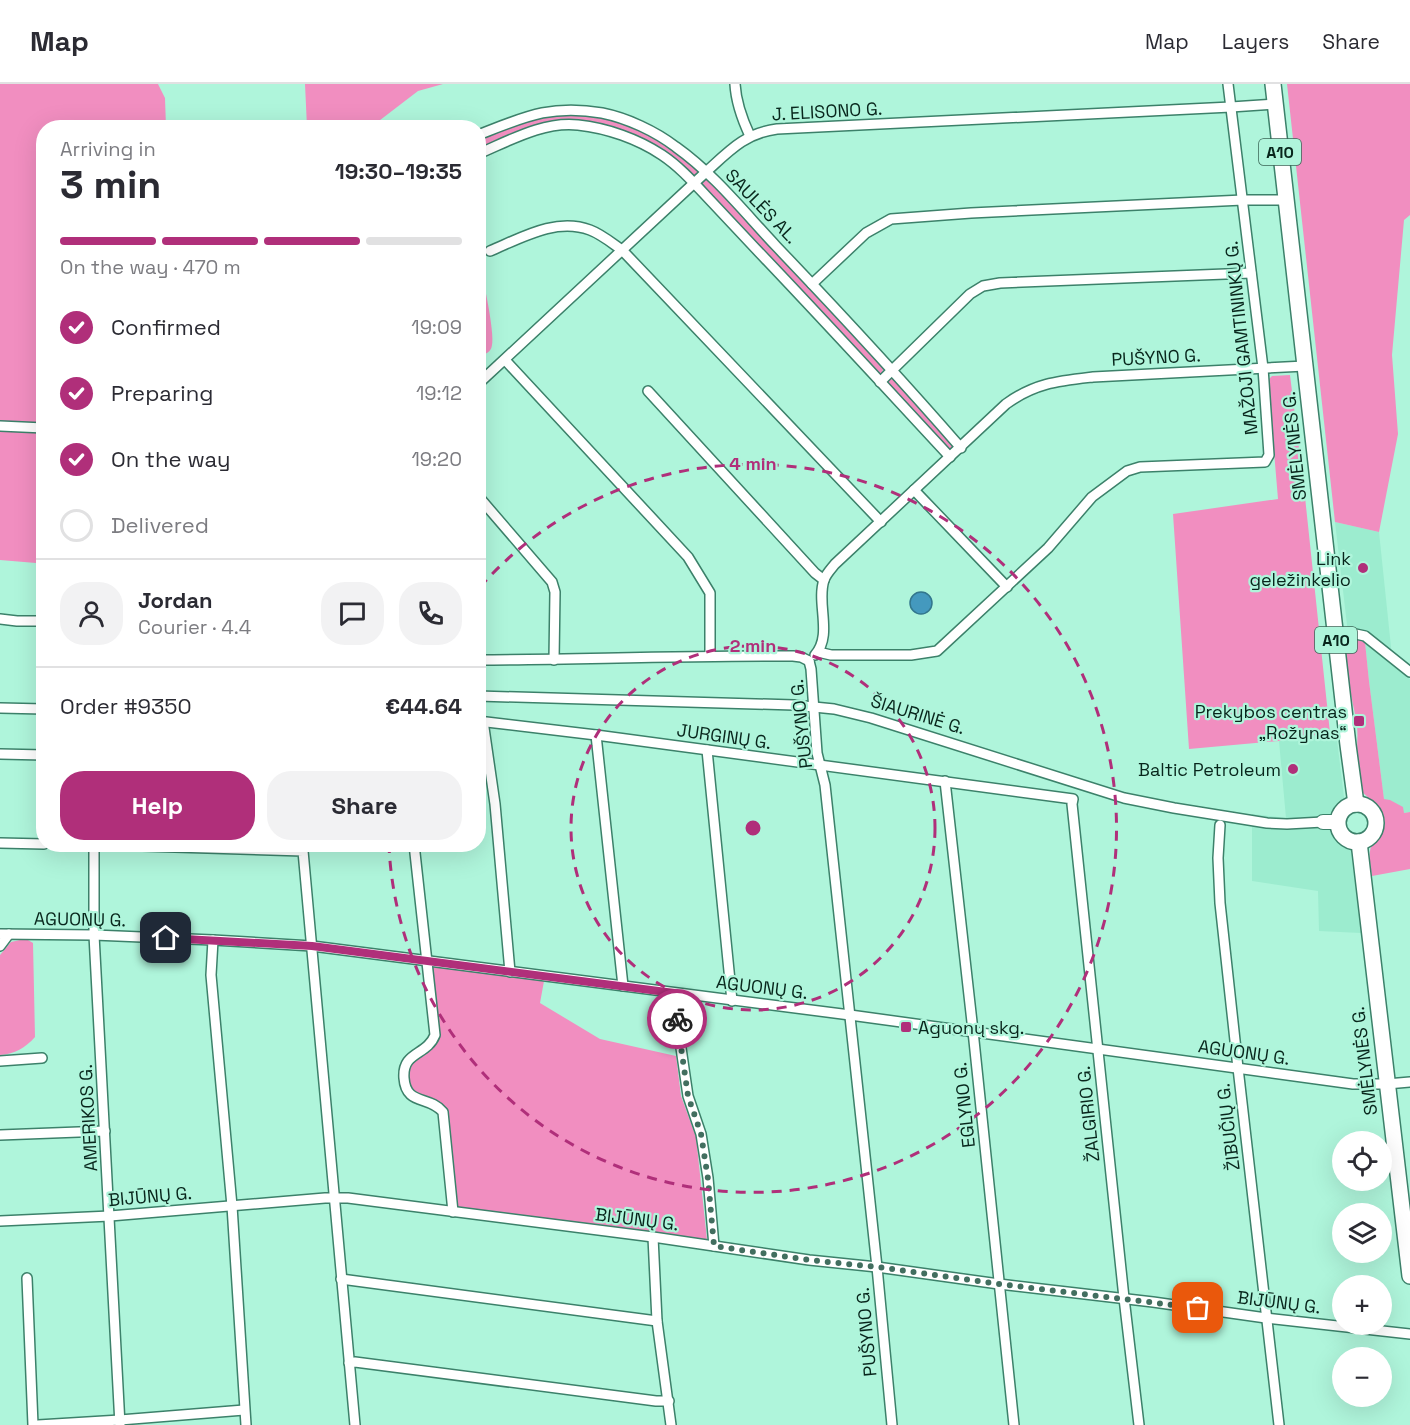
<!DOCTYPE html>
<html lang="en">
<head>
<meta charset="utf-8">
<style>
  :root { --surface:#fff; --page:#f2f2f3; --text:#2b2b33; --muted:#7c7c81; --line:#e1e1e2; --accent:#b02f7a }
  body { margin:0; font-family:"Space Grotesk",sans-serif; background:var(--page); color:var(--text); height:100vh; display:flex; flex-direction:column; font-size:22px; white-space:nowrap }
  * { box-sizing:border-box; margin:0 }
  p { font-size:20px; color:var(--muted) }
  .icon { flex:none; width:33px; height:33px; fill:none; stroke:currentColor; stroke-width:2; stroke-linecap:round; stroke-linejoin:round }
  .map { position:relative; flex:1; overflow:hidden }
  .details { position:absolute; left:36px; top:36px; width:450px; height:732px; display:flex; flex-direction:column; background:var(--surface); border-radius:24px; box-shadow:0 6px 24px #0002 }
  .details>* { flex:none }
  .buttons { position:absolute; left:1332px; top:1047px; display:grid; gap:12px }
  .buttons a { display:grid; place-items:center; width:60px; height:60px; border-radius:50%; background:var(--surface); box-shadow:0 6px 24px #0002; font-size:30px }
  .pin { position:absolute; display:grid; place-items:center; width:51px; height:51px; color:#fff; margin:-26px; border-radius:12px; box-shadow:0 3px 9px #0006 }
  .courier { position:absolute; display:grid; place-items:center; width:60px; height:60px; margin:-30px; border:4px solid #b02f7a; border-radius:50%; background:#fff; color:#222; box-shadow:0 2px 8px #0007 }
  .overview em { font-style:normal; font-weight:700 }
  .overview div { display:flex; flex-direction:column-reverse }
  .overview { display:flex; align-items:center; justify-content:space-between; height:102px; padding:0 24px }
  h1 { font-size:39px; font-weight:700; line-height:45px }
  .bar { display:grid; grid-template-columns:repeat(4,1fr); gap:9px 6px; align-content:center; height:72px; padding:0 24px }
  .bar i { height:8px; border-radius:4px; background:var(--line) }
  .bar .active { background:var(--accent) }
  .bar p { grid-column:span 4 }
  .line { display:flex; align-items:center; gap:15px; padding:0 24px; border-top:2px solid var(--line) }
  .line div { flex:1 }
  .round { display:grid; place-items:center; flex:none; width:63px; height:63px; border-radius:24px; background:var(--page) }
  ol { padding:0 24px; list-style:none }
  li { display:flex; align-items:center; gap:18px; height:66px }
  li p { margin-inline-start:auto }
  li .icon { padding:6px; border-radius:50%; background:var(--accent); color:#fff; stroke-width:4 }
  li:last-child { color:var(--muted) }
  li i { width:33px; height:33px; border:3px solid var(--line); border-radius:50% }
  .button { display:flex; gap:12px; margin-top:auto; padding:12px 24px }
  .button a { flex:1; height:69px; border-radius:24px; background:var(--accent); color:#fff; font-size:24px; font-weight:700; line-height:69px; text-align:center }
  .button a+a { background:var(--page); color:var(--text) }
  header { display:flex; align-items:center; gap:36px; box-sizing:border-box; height:84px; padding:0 30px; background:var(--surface); border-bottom:2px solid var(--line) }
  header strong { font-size:28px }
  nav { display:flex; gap:33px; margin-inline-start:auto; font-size:21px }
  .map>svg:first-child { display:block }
</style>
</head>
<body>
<header>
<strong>Map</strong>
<nav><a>Map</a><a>Layers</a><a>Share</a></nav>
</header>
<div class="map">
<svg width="1410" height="1341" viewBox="0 0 1410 1341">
  <rect width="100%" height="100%" fill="#aff5db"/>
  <g fill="#9ceccf">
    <polygon points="1335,438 1379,448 1393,582 1410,595 1410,728 1404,729 1384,715 1369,597 1365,558 1354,556 1349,558"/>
    <polygon points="1336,648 1345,721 1337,730 1333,732 1333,746 1340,750 1345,755 1349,761 1351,767 1361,849 1319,847 1318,807 1252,797 1252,730 1286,734 1279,657"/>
  </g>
  <g fill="#f18ec0">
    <polygon points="0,0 158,0 165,14 166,43 44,44 44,473 36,479 0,476"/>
    <polygon points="305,0 443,0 418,7 371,43 307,43"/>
    <polygon points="1287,0 1410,0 1410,131 1404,136 1392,271 1398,350 1379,448 1335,438"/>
    <polygon points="575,27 625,38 665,59 698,86 697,91 693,93 662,68 576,39 479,67 479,54 528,35"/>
    <polygon points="705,95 709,95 884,283 881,291 878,291 701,100"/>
    <path d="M 478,178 C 483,190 495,250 492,261 C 491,269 485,270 479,272 Z"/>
    <polygon points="1290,291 1305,413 1330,649 1279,657 1189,665 1173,430 1278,415 1268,296 1272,292"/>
    <polygon points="891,292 894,293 953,359 953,365 949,366 886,302 886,296"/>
    <path d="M 1354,556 L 1359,556 L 1365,558 L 1369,597 L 1384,715 L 1390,716 L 1403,723 L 1404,729 L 1410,728 L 1410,785 L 1372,792 C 1371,784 1368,771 1371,763 C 1373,758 1380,754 1382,748 C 1391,730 1373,718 1362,708 C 1360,696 1357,683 1357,670 C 1357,661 1358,652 1357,642 C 1355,623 1340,573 1349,558 Z"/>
    <path d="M 20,856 L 28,856 L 33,859 L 35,953 C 25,964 15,970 0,971 L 0,871 L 11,858 Z"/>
    <path d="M 431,881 L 544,897 L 540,919 L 600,955 L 676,972 L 681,1012 L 696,1053 L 707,1156 L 456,1125 L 445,1023 C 423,1003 404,1024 409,978 L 434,959 Z"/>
  </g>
  <circle fill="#4499be" stroke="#32768d" stroke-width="1.5" cx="921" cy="519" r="11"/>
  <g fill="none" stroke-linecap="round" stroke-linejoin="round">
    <defs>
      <g id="minor">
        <path d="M 735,0 C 736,19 742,35 750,52"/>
        <polyline points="176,43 288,42 290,44"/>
        <path d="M 478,51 C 524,33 551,20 602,29 C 627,34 655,47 676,63 C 714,90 744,128 776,162 C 839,228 901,295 961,364"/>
        <path d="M 478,70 C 509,57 543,37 578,41 C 607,44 638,55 662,71 C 680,83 694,99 709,115 C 724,131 740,148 755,164 C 821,233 885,303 950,373"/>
        <path d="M 490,167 C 521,154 556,133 590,146 C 601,150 612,159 622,166 L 881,438"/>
        <polyline points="812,200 866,149 891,135 971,129 1243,116 1285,116"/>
        <polyline points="505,276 688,473 710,509 710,572"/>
        <polyline points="880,298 970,210 983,202 1000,199 1251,189"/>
        <path d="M 478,300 L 706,88 C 729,67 745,49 777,45 L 1231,23 L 1275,20"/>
        <polyline points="648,307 815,489 824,496"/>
        <polyline points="0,342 44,344"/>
        <polyline points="914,406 1007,503"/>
        <polyline points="478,412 552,498 555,508 554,576"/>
        <polyline points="0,535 17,537 44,537"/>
        <polyline points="1335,550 1351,549 1365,552 1410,588"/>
        <polyline points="818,568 831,571 911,571 937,567 1048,464 1092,413 1127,387 1140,383 1265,378 1269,371 1263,284 1228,0"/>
        <path d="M 815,571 C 833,551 816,519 824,496 C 826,490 831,485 835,480 L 1006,320 C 1035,299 1058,297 1093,293 L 1305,282"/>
        <path d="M 478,576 C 584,575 688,572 793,572 L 801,573 L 809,577"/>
        <polyline points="809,577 811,585 817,669 825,701 877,1183 892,1341"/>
        <polyline points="478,612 794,621 834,625 871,634 1124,714 1174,724 1267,739 1287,740 1323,738"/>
        <polyline points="0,624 44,625"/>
        <polyline points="478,637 596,651 1073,715 1072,720 1124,1214 1139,1341"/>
        <polyline points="483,637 495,720 510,888"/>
        <polyline points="596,651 623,902"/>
        <polyline points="707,666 732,917"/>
        <polyline points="0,670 44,671"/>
        <polyline points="945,697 973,947 1014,1341"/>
        <polyline points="1220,741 1218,774 1220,819 1238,984 1279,1341"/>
        <polyline points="0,759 44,760"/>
        <polyline points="77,760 303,767 355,1341"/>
        <polyline points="94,760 94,851 120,1341"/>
        <path d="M 414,760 L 435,951 C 427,972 402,967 404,994 C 406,1022 429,1011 443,1028 L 453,1128"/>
        <polyline points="0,850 94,851 213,856 312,862 850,931 1353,1000 1387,1000 1410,998"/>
        <polyline points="213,856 211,891 232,1122 246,1341"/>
        <polyline points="0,862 9,850"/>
        <polyline points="673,909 688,1012 701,1050 708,1094 714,1162"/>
        <polyline points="0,977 42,974"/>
        <polyline points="0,1051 105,1047"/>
        <polyline points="0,1137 110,1132 325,1114 348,1114 653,1153 809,1176 877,1183 999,1200 1153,1218 1266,1234 1410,1250"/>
        <polyline points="653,1153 657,1237 671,1341"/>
        <polyline points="27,1194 33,1341"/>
        <polyline points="341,1195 657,1237"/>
        <polyline points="349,1279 355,1278 656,1317 669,1317"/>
        <polyline points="38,1341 120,1336 244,1326"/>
      </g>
      <polyline id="primary" points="1323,738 1338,738"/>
      <g id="trunk">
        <polyline points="1273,0 1348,661 1356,720"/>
        <circle cx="1357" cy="739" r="19"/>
        <polyline points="1359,758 1410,1192"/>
      </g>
    </defs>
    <use href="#minor" stroke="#3c816a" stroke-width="12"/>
    <use href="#primary" stroke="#3c816a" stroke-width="16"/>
    <use href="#trunk" stroke="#3c816a" stroke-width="18"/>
    <use href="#minor" stroke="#fff" stroke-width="9"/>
    <use href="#primary" stroke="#fff" stroke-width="14"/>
    <use href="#trunk" stroke="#fff" stroke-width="15"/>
  </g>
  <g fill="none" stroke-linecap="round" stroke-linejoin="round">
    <polyline stroke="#426e5f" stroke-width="6" stroke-dasharray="0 10.8" points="677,935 688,1012 701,1050 708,1095 714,1162 809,1176 877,1183 999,1200 1198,1224"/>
    <polyline stroke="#b02f7a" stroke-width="8" points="166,854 312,862 674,909 677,935"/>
  </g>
  <g fill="none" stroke="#b02f7a" stroke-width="3" stroke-dasharray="10 8">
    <circle cx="753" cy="744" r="182"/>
    <path d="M480 503A364 364 0 1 1 389 763"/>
  </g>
  <g fill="#b02f7a" stroke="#aff5db" stroke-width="2">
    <circle cx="1363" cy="484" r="6"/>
    <rect x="1353" y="631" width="12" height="12" rx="3"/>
    <circle cx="1293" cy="685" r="6"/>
    <rect x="900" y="937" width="12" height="12" rx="3"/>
  </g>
  <g text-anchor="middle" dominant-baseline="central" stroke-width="4.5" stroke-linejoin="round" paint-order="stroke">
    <g fill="#aff5db" stroke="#3a6455" stroke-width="1.5">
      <rect x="1259" y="55" width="42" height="26" rx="4.5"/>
      <rect x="1315" y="543" width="42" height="26" rx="4.5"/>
    </g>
    <g font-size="16" font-weight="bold" fill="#08261c">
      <text x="1280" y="68">A10</text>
      <text x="1336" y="556">A10</text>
    </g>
    <g font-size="18" fill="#08261c" stroke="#aff5db">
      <text transform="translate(827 27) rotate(-3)">J. ELISONO G.</text>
      <text transform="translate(762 122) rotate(46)">SAULĖS AL.</text>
      <text transform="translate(1241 254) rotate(-96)">MAŽOJI GAMTININKŲ G.</text>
      <text transform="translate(1156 273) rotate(-3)">PUŠYNO G.</text>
      <text transform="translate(1294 362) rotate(-96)">SMĖLYNĖS G.</text>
      <text transform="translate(918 630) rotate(17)">ŠIAURINĖ G.</text>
      <text transform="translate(801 640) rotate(-96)">PUŠYNO G.</text>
      <text transform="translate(724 652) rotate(8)">JURGINŲ G.</text>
      <text transform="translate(80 835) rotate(1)">AGUONŲ G.</text>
      <text transform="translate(762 903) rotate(7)">AGUONŲ G.</text>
      <text transform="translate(1244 968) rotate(8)">AGUONŲ G.</text>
      <text transform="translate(1364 977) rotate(-97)">SMĖLYNĖS G.</text>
      <text transform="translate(964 1021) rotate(-96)">EGLYNO G.</text>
      <text transform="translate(1088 1030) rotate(-96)">ŽALGIRIO G.</text>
      <text transform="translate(88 1034) rotate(-93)">AMERIKOS G.</text>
      <text transform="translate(1228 1043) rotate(-97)">ŽIBUČIŲ G.</text>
      <text transform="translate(150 1112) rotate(-5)">BIJŪNŲ G.</text>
      <text transform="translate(637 1135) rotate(7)">BIJŪNŲ G.</text>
      <text transform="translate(1279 1218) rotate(7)">BIJŪNŲ G.</text>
      <text transform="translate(866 1248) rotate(-95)">PUŠYNO G.</text>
    </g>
    <g font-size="18" fill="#08261c" stroke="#aff5db" text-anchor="end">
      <text x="1351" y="474">Link<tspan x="1351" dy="21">geležinkelio</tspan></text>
      <text x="1347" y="627">Prekybos centras<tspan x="1347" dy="21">„Rožynas“</tspan></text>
      <text x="1281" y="685">Baltic Petroleum</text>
      <text x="918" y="943" text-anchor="start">Aguonų skg.</text>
    </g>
  </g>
  <circle cx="753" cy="744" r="9" fill="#b02f7a" stroke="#aff5db" stroke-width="3"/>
  <g font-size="18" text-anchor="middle" font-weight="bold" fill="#b02f7a" stroke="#aff5db" stroke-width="4.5" stroke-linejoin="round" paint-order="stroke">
    <text x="753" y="386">4 min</text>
    <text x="753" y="568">2 min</text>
  </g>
</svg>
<div class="buttons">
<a><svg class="icon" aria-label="locate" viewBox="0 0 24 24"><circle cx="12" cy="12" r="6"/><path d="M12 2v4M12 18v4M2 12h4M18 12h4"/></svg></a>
<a><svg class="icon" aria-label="layers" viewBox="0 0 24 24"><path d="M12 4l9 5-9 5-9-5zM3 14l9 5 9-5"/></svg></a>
<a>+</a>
<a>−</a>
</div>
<div class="pin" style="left:1198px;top:1224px;background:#ea580c"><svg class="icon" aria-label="bag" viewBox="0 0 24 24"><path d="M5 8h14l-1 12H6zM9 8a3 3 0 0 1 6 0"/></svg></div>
<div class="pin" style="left:166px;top:854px;background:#1f2937"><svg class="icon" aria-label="home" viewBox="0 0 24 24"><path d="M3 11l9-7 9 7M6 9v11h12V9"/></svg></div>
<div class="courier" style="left:677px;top:935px"><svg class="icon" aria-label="bike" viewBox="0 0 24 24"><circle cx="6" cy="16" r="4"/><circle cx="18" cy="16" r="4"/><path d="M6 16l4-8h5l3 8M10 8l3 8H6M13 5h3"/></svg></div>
<section class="details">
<div class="overview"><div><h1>3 min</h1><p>Arriving in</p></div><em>19:30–19:35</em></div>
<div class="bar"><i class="active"></i><i class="active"></i><i class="active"></i><i></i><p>On the way · 470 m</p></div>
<ol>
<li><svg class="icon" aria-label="check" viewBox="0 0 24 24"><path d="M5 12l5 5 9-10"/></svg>Confirmed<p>19:09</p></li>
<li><svg class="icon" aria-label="check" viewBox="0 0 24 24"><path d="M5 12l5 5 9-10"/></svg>Preparing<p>19:12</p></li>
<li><svg class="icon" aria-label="check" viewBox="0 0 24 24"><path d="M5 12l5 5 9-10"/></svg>On the way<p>19:20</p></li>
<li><i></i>Delivered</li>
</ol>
<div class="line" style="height:108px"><a class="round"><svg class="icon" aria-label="person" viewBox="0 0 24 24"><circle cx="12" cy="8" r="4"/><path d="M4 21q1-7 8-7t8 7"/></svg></a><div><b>Jordan</b><p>Courier · 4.4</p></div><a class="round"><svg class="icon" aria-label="chat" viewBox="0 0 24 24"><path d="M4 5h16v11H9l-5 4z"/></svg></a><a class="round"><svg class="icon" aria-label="phone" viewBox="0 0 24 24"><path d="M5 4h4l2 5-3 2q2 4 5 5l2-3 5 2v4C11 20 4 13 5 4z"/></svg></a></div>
<div class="line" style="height:78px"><div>Order #9350</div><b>€44.64</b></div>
<div class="button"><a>Help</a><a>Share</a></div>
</section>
</div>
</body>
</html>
